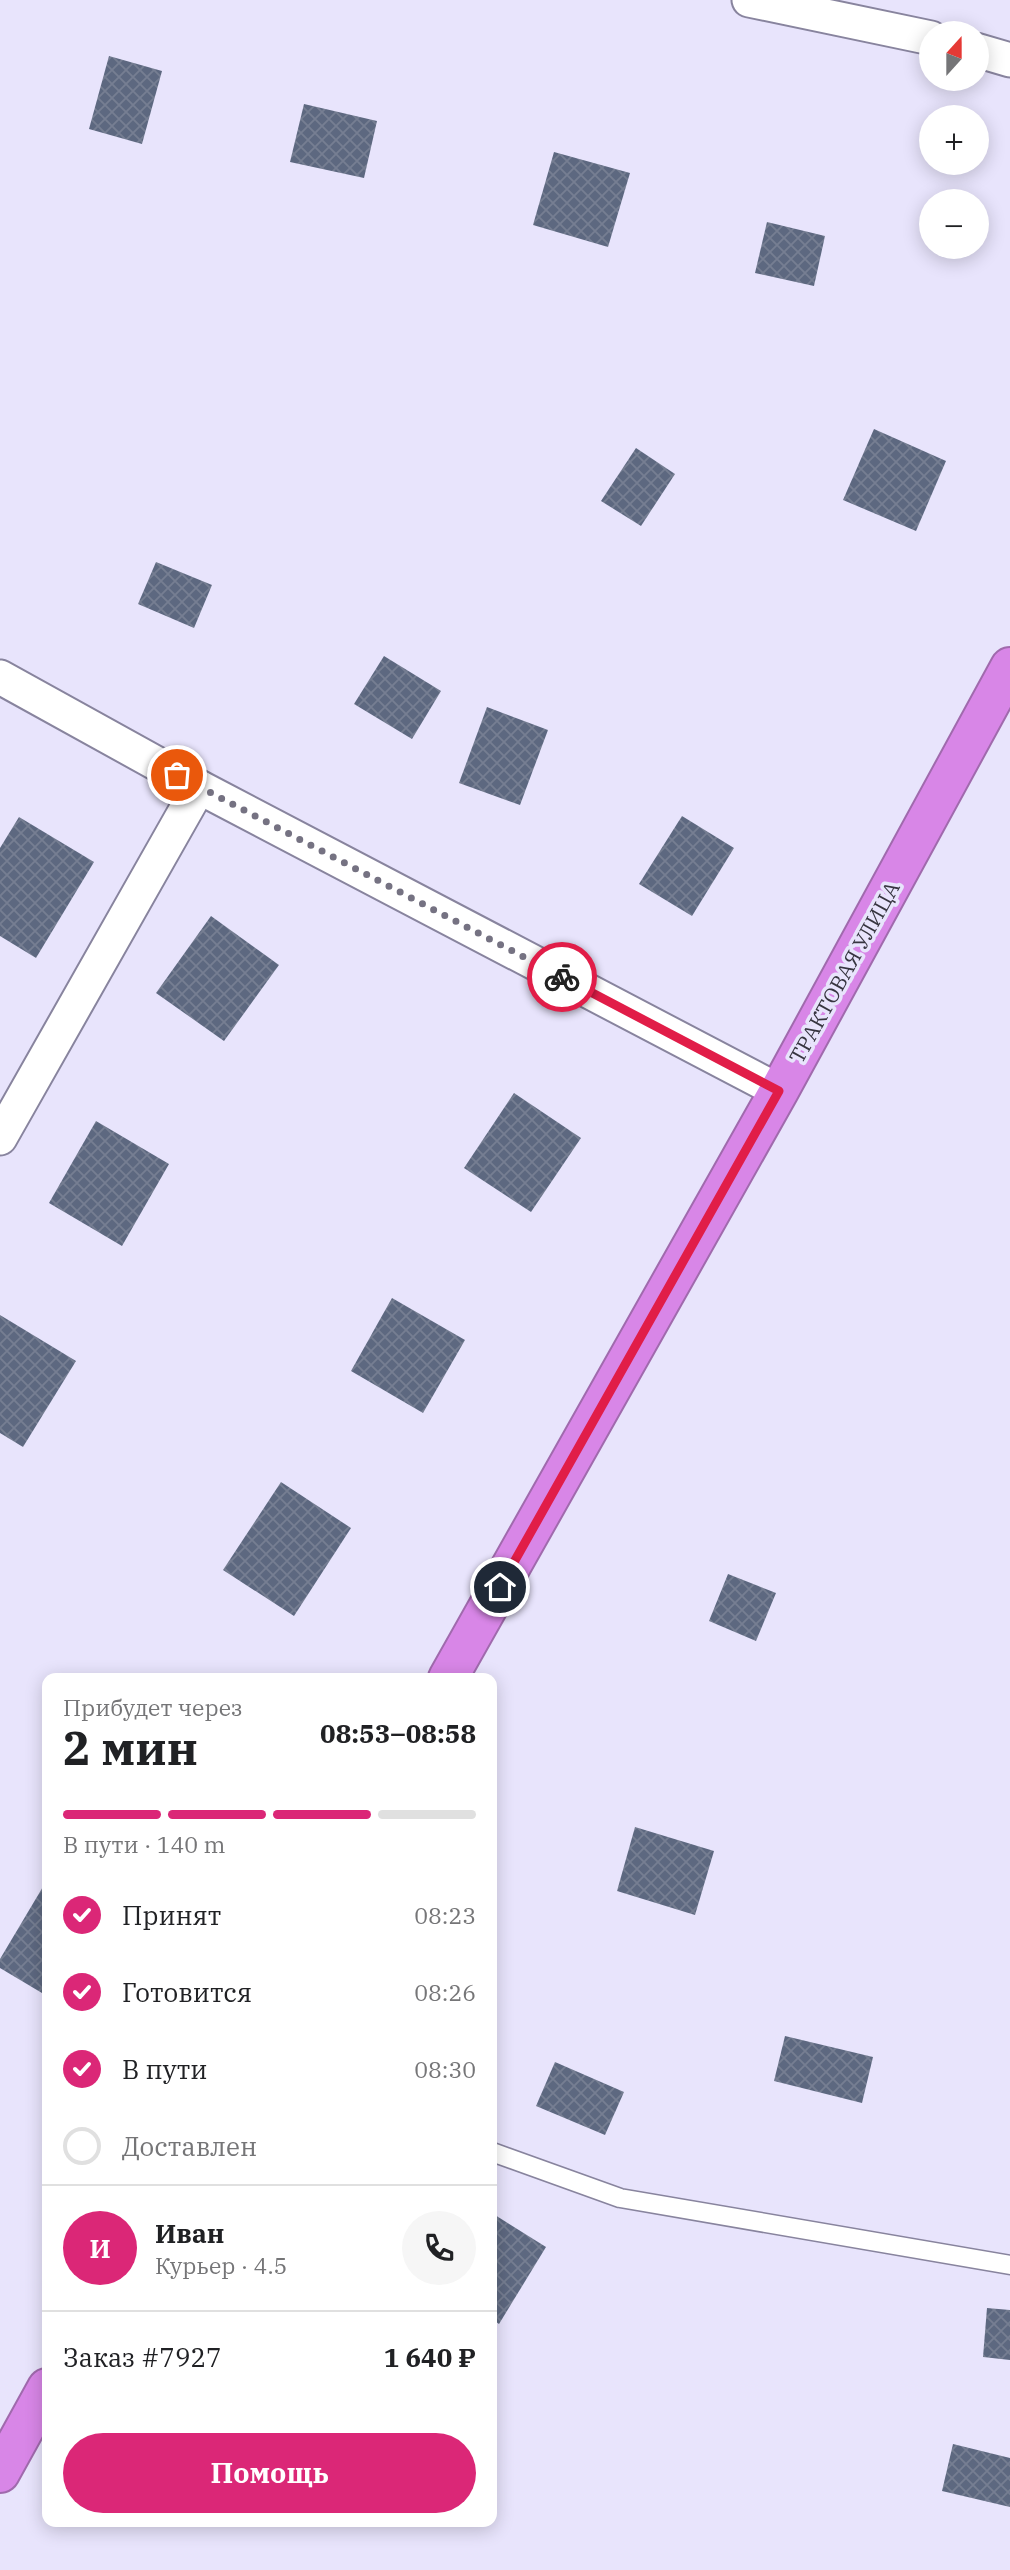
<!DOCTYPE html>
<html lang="ru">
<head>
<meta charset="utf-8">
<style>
  :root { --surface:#fff; --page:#f6f6f6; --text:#202124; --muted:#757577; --line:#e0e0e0; --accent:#db2777 }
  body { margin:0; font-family:"IBM Plex Serif",serif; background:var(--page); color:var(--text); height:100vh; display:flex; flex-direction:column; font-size:26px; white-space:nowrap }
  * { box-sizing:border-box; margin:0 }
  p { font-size:23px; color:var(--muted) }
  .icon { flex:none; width:38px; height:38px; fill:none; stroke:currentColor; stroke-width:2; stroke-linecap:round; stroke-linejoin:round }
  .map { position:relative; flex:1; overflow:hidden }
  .drawer { position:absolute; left:42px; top:1673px; width:455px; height:854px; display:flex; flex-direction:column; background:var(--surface); border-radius:14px; box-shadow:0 4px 18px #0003 }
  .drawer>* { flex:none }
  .needle { width:46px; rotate:21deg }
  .buttons { position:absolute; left:919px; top:21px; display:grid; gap:14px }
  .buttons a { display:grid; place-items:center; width:70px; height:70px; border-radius:50%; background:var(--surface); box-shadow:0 4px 18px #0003; font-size:35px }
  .pin { position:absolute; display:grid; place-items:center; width:60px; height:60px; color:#fff; margin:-30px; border:4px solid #fff; border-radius:50%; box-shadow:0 2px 7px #0007 }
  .courier { position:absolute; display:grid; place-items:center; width:70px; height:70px; margin:-35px; border:5px solid #e11d48; border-radius:50%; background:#fff; color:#222; box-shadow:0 2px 9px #0007 }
  .overview em { font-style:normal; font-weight:700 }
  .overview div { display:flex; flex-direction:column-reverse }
  .overview { display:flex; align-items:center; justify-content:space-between; height:119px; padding:0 21px }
  h1 { font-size:46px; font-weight:700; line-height:52px }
  .bar { display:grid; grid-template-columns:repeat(4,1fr); gap:10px 7px; align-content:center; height:84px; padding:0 21px }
  .bar i { height:9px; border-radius:5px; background:var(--line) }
  .bar .on { background:var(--accent) }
  .bar p { grid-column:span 4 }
  .line { display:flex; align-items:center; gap:18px; padding:0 21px; border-top:2px solid var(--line) }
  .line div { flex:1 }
  .round { display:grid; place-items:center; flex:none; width:74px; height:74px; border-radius:37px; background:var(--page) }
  ol { padding:0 21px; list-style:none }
  li { display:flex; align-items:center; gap:21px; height:77px }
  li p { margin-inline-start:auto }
  li .icon { padding:7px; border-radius:50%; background:var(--accent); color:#fff; stroke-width:4 }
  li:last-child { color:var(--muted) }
  li i { width:38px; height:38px; border:4px solid var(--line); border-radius:50% }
  .cta { display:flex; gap:14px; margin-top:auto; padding:14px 21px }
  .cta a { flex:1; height:80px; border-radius:42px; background:var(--accent); color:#fff; font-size:28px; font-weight:700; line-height:80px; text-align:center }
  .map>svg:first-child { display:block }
</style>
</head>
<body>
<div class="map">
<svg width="1010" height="2570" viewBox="0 0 1010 2570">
  <defs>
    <pattern id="building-cross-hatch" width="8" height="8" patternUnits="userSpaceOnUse" patternTransform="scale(1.75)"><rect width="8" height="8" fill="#5d6880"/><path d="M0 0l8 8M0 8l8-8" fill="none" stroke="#767e92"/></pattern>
  </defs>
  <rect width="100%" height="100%" fill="#e8e4fc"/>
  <g fill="url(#building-cross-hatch)">
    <polygon points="109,56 162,71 142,144 89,129"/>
    <polygon points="304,104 377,121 364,178 290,162"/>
    <polygon points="554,152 630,173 608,247 533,225"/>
    <polygon points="767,222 825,236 814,286 755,273"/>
    <polygon points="874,429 946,461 916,531 843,500"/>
    <polygon points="636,448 675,474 641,526 601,501"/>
    <polygon points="156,562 212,585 194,628 138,604"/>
    <polygon points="384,656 441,691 412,739 354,704"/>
    <polygon points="487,707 548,730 520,805 459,783"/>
    <polygon points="682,816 734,848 692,916 639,884"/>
    <polygon points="19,817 94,862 36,958 0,936 0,848"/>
    <polygon points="211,916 279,965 224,1041 156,993"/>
    <polygon points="514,1093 581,1138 531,1212 464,1168"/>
    <polygon points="96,1121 169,1164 122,1246 49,1203"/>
    <polygon points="392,1298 465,1340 423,1413 351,1371"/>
    <polygon points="0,1315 76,1361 23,1447 0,1433"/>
    <polygon points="281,1482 351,1528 294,1616 223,1570"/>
    <polygon points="728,1574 776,1593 756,1641 709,1621"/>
    <polygon points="635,1827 714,1851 695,1915 617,1891"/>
    <polygon points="47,1880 47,1996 0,1968 0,1959"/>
    <polygon points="785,2036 873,2057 862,2103 774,2081"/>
    <polygon points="555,2062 624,2092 605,2135 536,2106"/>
    <polygon points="495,2215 546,2247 499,2324 492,2319 492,2220"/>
    <polygon points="987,2308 1010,2310 1010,2360 983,2357"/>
    <polygon points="953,2444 1010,2458 1010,2507 942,2491"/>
  </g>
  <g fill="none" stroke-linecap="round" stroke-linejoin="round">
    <defs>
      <polyline id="lane" points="492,2152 620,2198 1010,2265"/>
      <g id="street">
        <polyline points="749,0 931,38"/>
        <polyline points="976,50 1010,60"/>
        <polyline points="0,677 199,787 779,1091"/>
        <polyline points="0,1138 199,787"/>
      </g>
      <g id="highway">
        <polyline points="448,1678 779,1091 1010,667"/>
        <polyline points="0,2473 47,2388"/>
      </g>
    </defs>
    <use href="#lane" stroke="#88849e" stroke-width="21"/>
    <use href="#street" stroke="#88849e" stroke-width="37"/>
    <use href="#highway" stroke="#a06aad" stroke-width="42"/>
    <use href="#lane" stroke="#fff" stroke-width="18"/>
    <use href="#street" stroke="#fff" stroke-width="33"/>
    <use href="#highway" stroke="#d886e7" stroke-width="38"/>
  </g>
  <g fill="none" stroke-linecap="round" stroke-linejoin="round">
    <polyline stroke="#757282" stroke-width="7" stroke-dasharray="0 12.6" points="177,775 562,977"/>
    <polyline stroke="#e11d48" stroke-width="9" points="500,1587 779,1091 562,977"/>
  </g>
  <g text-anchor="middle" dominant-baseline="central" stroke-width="7" stroke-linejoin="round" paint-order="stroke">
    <g font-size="21" fill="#373540" stroke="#e8e4fc">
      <text transform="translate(844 972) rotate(-61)">ТРАКТОВАЯ УЛИЦА</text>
    </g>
  </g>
</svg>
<div class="buttons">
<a><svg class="needle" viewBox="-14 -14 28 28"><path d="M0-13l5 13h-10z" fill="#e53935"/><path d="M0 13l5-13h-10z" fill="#757577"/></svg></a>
<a>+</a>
<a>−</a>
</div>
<div class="pin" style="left:177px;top:775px;background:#ea580c"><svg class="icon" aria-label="bag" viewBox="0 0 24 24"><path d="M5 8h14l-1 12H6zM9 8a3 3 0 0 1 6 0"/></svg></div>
<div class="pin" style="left:500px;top:1587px;background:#1f2937"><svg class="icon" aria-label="home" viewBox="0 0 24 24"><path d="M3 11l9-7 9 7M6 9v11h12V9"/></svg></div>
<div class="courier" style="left:562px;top:977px"><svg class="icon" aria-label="bike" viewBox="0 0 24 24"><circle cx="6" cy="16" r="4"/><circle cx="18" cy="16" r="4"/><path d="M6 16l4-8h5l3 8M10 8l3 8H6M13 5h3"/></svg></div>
<section class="drawer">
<div class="overview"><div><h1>2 мин</h1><p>Прибудет через</p></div><em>08:53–08:58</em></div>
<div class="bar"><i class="on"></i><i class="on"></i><i class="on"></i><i></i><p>В пути · 140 m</p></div>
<ol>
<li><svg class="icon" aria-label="check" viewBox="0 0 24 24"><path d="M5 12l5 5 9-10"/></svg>Принят<p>08:23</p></li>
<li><svg class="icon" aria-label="check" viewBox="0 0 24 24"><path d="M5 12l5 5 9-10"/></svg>Готовится<p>08:26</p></li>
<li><svg class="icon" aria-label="check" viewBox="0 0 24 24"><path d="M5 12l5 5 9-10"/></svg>В пути<p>08:30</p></li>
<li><i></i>Доставлен</li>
</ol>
<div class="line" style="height:126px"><b class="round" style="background:var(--accent);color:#fff">И</b><div><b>Иван</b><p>Курьер · 4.5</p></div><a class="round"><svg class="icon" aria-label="phone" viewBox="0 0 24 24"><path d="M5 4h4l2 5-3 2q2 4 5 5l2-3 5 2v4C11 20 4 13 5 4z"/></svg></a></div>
<div class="line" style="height:91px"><div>Заказ #7927</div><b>1 640 ₽</b></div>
<div class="cta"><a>Помощь</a></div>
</section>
</div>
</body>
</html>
